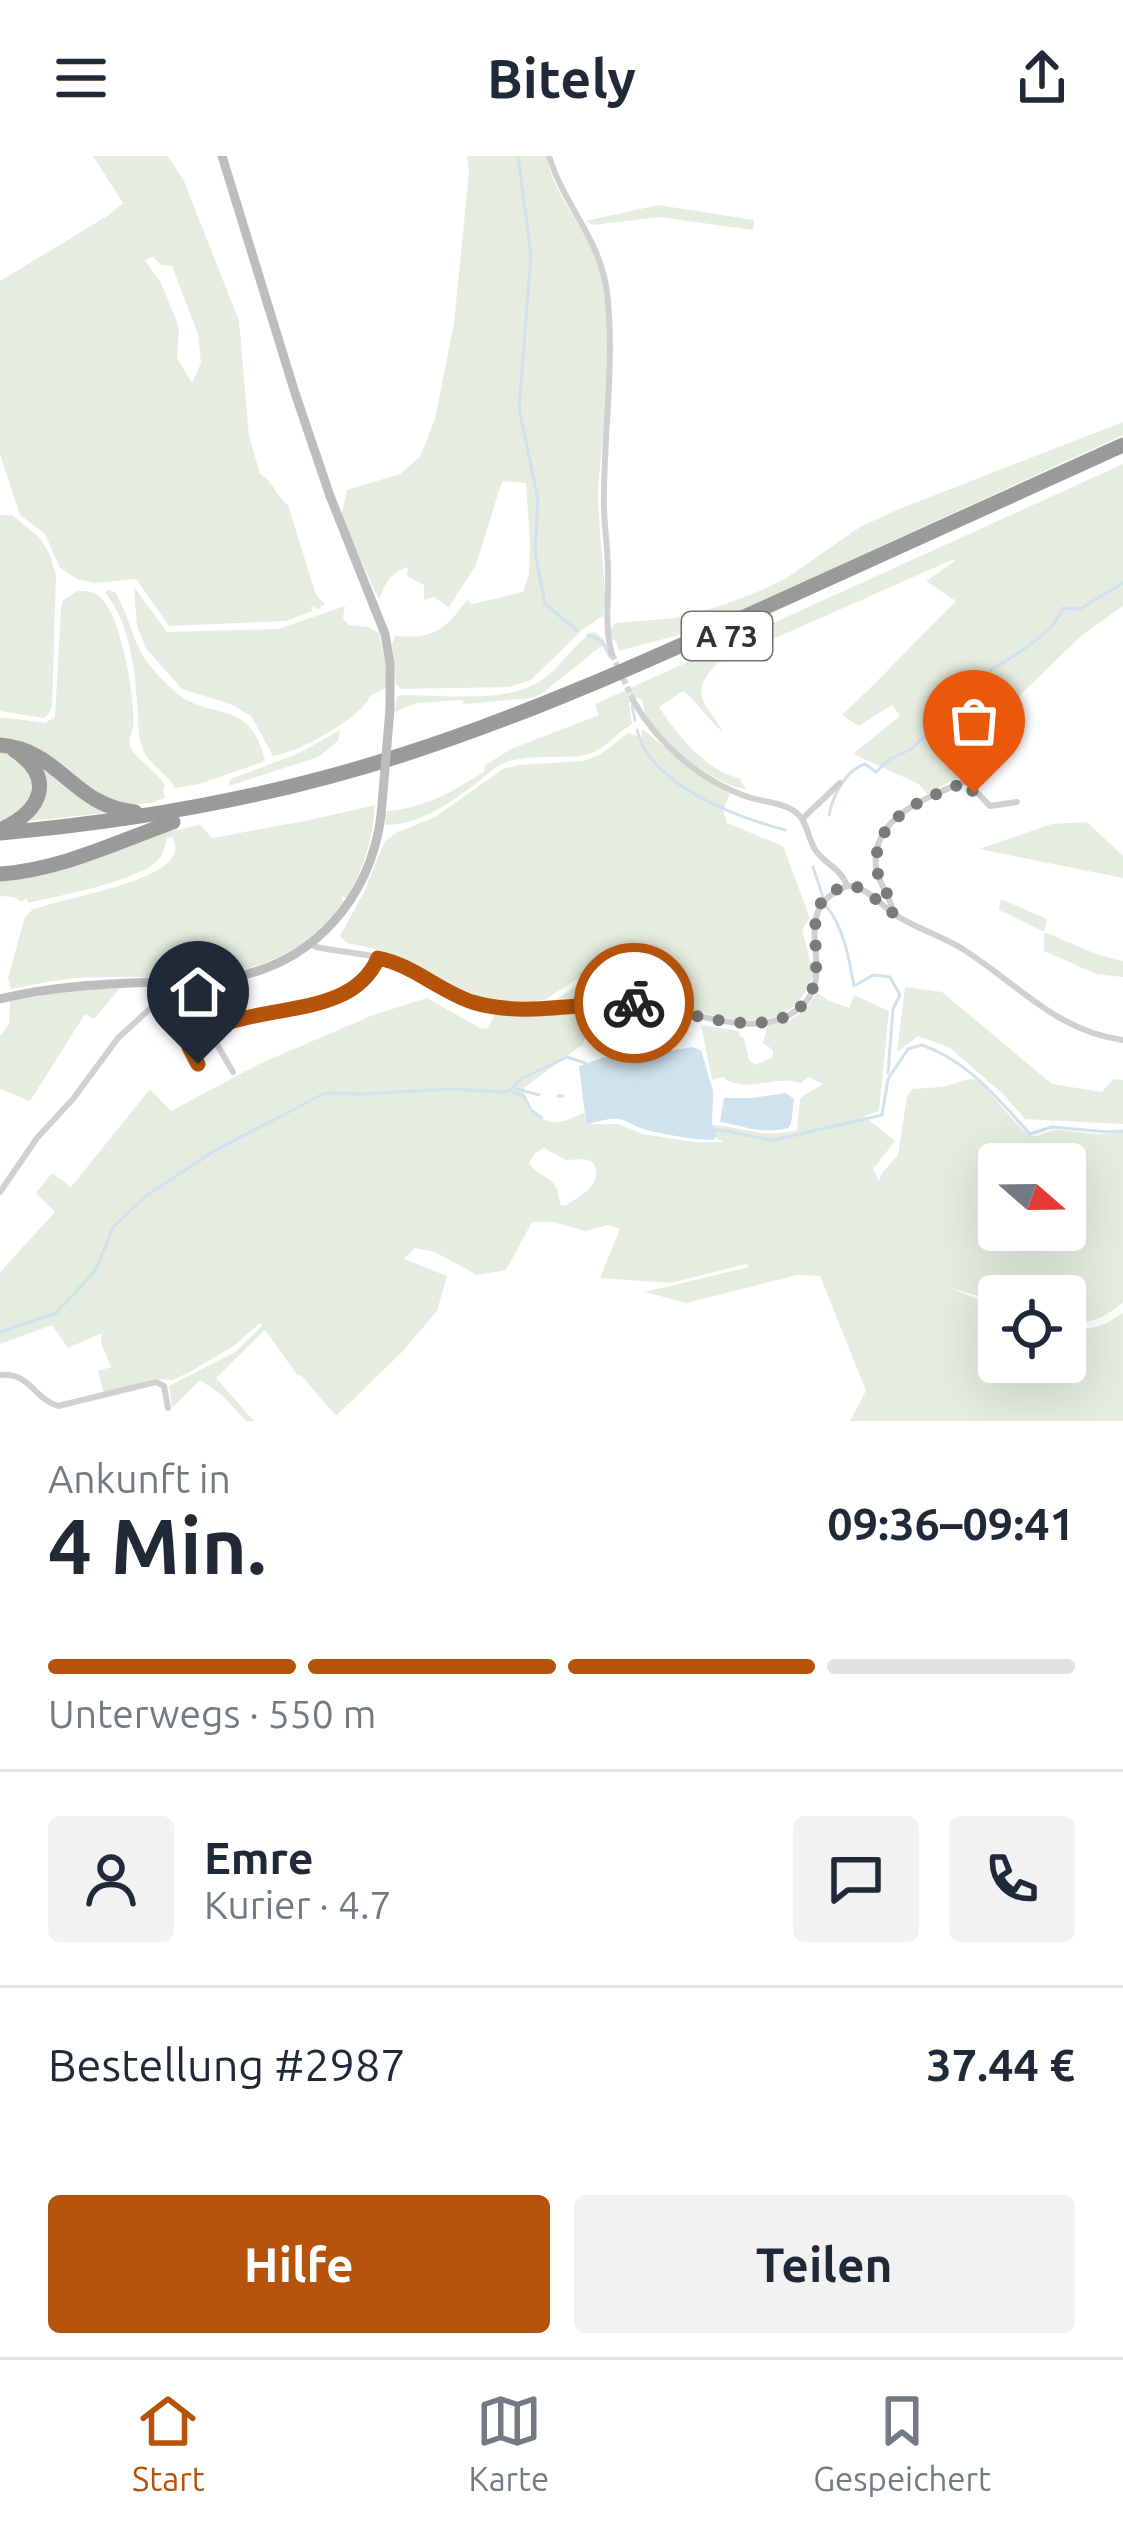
<!DOCTYPE html>
<html lang="de">
<head>
<meta charset="utf-8">
<style>
  :root { --surface:#fff; --page:#f2f2f3; --text:#1f2937; --muted:#747a83; --line:#e0e1e3; --accent:#b45309 }
  body { margin:0; font-family:Ubuntu,sans-serif; background:var(--page); color:var(--text); height:100vh; display:flex; flex-direction:column; font-size:45px; white-space:nowrap }
  * { box-sizing:border-box; margin:0 }
  p { font-size:39px; color:var(--muted) }
  .icon { flex:none; width:66px; height:66px; fill:none; stroke:currentColor; stroke-width:2; stroke-linecap:round; stroke-linejoin:round }
  .map { position:relative; height:1265px; overflow:hidden }
  .details { display:flex; flex-direction:column; background:var(--surface); flex:1 }
  .details>* { flex:none }
  .needle { width:78px; rotate:110deg }
  .fabs { position:absolute; left:978px; top:987px; display:grid; gap:24px }
  .fabs a { display:grid; place-items:center; width:108px; height:108px; border-radius:12px; background:var(--surface); box-shadow:0 12px 48px #0002; font-size:60px }
  .pin { position:absolute; display:grid; place-items:center; width:102px; height:102px; color:#fff; margin:-123px -51px; border-radius:50% 50% 50% 0; rotate:-45deg; box-shadow:0 0 12px #0007 }
  .pin .icon { rotate:45deg }
  .courier { position:absolute; display:grid; place-items:center; width:120px; height:120px; margin:-60px; border:9px solid #b45309; border-radius:50%; background:#fff; color:#222; box-shadow:0 3px 15px #0007 }
  .summary em { font-style:normal; font-weight:600 }
  .summary div { display:flex; flex-direction:column-reverse }
  .summary { display:flex; align-items:center; justify-content:space-between; height:204px; padding:0 48px }
  h1 { font-size:78px; font-weight:600; line-height:90px }
  .bar { display:grid; grid-template-columns:repeat(4,1fr); gap:18px 12px; align-content:center; height:144px; padding:0 48px }
  .bar i { height:15px; border-radius:9px; background:var(--line) }
  .bar .active { background:var(--accent) }
  .bar p { grid-column:span 4 }
  .line { display:flex; align-items:center; gap:30px; padding:0 48px; border-top:3px solid var(--line) }
  .line div { flex:1 }
  .round { display:grid; place-items:center; flex:none; width:126px; height:126px; border-radius:12px; background:var(--page) }
  .action { display:flex; gap:24px; margin-top:auto; padding:24px 48px }
  .action a { flex:1; height:138px; border-radius:12px; background:var(--accent); color:#fff; font-size:48px; font-weight:600; line-height:138px; text-align:center }
  .action a+a { background:var(--page); color:var(--text) }
  header { display:flex; justify-content:space-between; align-items:center; height:156px; padding:0 48px; background:var(--surface); font-size:54px; font-weight:600 }
  .dock { display:flex; justify-content:space-around; align-items:center; height:168px; border-top:3px solid var(--line); background:var(--surface); font-size:33px; color:var(--muted) }
  .dock a { display:grid; justify-items:center; gap:6px }
  .dock .active { color:var(--accent) }
  .map>svg:first-child { display:block }
</style>
</head>
<body>
<header><svg class="icon" aria-label="menu" viewBox="0 0 24 24"><path d="M4 6h16M4 12h16M4 18h16"/></svg>Bitely<svg class="icon" aria-label="share" viewBox="0 0 24 24"><path d="M12 15V3M7 8l5-5 5 5M5 13v7h14v-7"/></svg></header>
<div class="map">
<svg width="1123" height="1265" viewBox="0 0 1123 1265">
  <rect width="100%" height="100%" fill="#fff"/>
  <g fill="#e6ecdf" fill-rule="evenodd">
    <path d="M 93,0 L 168,0 L 184,25 L 239,165 L 249,280 L 260,318 C 275,327 274,338 288,349 L 316,439 L 325,448 L 318,453 L 311,450 L 312,455 L 286,465 L 169,470 L 136,423 L 94,427 L 77,423 L 60,412 L 45,378 L 20,359 L 0,298 L 0,125 L 109,59 L 123,47 ZM 153,101 L 161,109 L 172,110 L 198,178 L 201,207 L 192,227 L 177,202 L 179,171 L 161,127 L 145,104 Z"/>
    <path d="M 467,0 L 546,0 C 554,43 590,74 601,117 C 617,181 605,257 599,321 C 596,361 604,402 605,442 L 603,460 L 583,473 L 531,524 L 509,531 L 402,533 L 396,529 L 392,488 L 395,480 C 433,483 444,475 467,444 L 472,448 L 523,436 L 529,418 L 530,387 L 526,327 L 502,325 L 476,409 L 449,451 L 434,441 L 424,444 L 424,429 L 407,420 L 408,411 C 390,416 385,428 379,444 L 341,360 L 347,334 L 400,318 L 420,301 L 435,263 L 454,167 L 469,16 Z"/>
    <polygon points="658,49 754,64 753,74 659,61 593,69 586,65"/>
    <polygon points="1123,266 1123,279 698,474 618,495 617,486 611,482 611,473 615,467 675,462 720,450 755,437 785,423 860,371 899,353"/>
    <path d="M 1123,308 L 1123,450 L 1082,479 L 984,574 L 961,620 L 927,638 L 919,628 L 853,598 L 900,560 L 892,549 L 859,570 L 842,559 C 882,522 917,483 956,445 L 926,425 L 955,405 L 954,403 L 717,508 C 686,540 708,547 723,576 C 707,564 699,546 683,535 L 659,551 C 677,579 706,615 739,622 L 746,633 C 722,632 655,586 646,562 C 644,556 644,550 642,544 L 637,542 L 629,547 L 632,568 C 616,577 604,595 585,599 C 558,604 526,596 500,609 C 489,615 480,625 470,632 C 444,651 417,669 385,669 L 387,655 C 425,652 454,635 485,615 L 484,610 L 511,593 L 599,559 L 595,548 Z"/>
    <polygon points="0,359 12,359 40,382 49,397 56,419 52,551 47,560 43,562 0,555"/>
    <path d="M 134,431 L 167,476 L 278,473 L 345,450 L 343,463 L 349,469 L 368,471 L 379,477 L 385,507 L 386,532 L 370,540 C 362,562 297,597 273,600 L 251,560 L 230,548 L 182,533 L 145,491 L 137,470 Z"/>
    <path d="M 107,434 L 115,436 C 127,455 131,478 142,498 C 149,511 162,523 173,534 C 210,568 249,538 265,605 L 199,628 L 175,632 C 167,618 151,610 144,596 C 137,582 139,563 137,548 C 135,512 129,464 105,437 Z"/>
    <path d="M 78,435 C 89,435 96,436 103,444 C 121,464 136,543 133,571 C 132,578 128,581 130,589 C 133,602 158,615 165,630 L 163,632 L 165,642 L 151,647 L 120,649 L 0,583 L 0,561 L 45,567 L 55,561 L 61,451 L 63,444 Z"/>
    <path d="M 592,476 L 598,478 L 607,489 L 600,491 L 541,538 L 531,542 L 464,548 L 462,544 L 416,547 L 395,556 L 397,541 L 401,539 C 442,539 510,548 543,523 C 562,510 573,489 592,476 Z"/>
    <polygon points="340,574 338,585 318,601 229,630 229,624 299,597"/>
    <path d="M 641,574 L 644,574 L 691,614 L 730,638 L 723,654 L 727,667 L 783,690 L 810,762 L 802,774 L 814,818 C 785,898 705,851 647,844 C 615,840 583,848 552,846 L 617,803 L 617,794 L 613,799 L 545,844 L 513,847 L 478,842 L 458,835 L 402,802 L 381,794 L 347,787 L 340,780 L 363,738 L 385,685 L 396,677 L 435,661 L 503,613 L 519,609 L 584,605 L 601,598 L 628,577 L 642,582 Z"/>
    <polygon points="0,593 9,596 33,620 30,649 0,667"/>
    <polygon points="37,609 106,655 105,657 30,665"/>
    <path d="M 375,649 C 373,683 364,712 347,742 L 341,740 L 343,746 C 273,841 177,816 76,822 C 54,824 32,829 11,833 L 8,822 L 25,761 L 32,754 C 62,742 158,728 173,700 C 177,692 175,689 173,681 L 167,682 C 164,692 164,699 156,706 C 133,726 58,740 28,747 L 26,742 L 22,746 L 14,741 L 0,740 L 0,721 L 153,679 L 200,669 L 212,682 L 310,664 Z"/>
    <polygon points="1087,666 1123,700 1123,722 979,693 1052,668"/>
    <polygon points="1001,743 1047,763 1044,776 1096,798 1123,805 1123,821 1096,818 1044,795 1044,776 999,754"/>
    <polygon points="905,831 942,836 1052,928 1102,936 1113,923 1123,924 1123,968 1025,963 1003,938 950,892 918,880 897,896"/>
    <polygon points="120,832 94,863 85,858 30,945 0,933 0,880 9,868 10,845 83,833"/>
    <path d="M 817,837 L 830,845 L 849,852 L 854,839 L 889,855 L 879,955 L 864,960 L 895,985 L 873,1013 L 879,1025 L 882,1017 L 898,999 L 907,940 L 913,933 L 942,931 L 970,923 L 978,924 C 989,934 1021,976 1030,979 C 1040,983 1047,973 1057,974 C 1079,975 1103,982 1123,975 L 1123,1146 C 1103,1163 1091,1169 1065,1164 L 1065,1140 L 999,1140 L 999,1145 L 949,1132 L 999,1151 L 999,1206 L 1065,1206 L 1065,1170 C 1088,1176 1105,1171 1123,1156 L 1123,1265 L 850,1265 L 866,1235 L 820,1120 L 797,1119 L 686,1147 L 645,1136 L 749,1111 L 746,1108 L 670,1127 L 600,1122 L 620,1073 L 608,1069 L 586,1075 L 553,1066 L 532,1066 L 506,1114 L 477,1119 L 435,1096 L 415,1092 L 404,1103 L 447,1120 L 437,1155 L 403,1195 L 336,1260 L 301,1219 L 298,1220 L 265,1174 L 216,1222 L 254,1265 L 246,1265 L 222,1239 L 200,1224 L 172,1252 L 169,1230 L 235,1196 L 262,1170 L 260,1167 L 234,1190 L 188,1217 L 172,1224 L 152,1223 L 104,1238 L 98,1215 L 111,1211 L 101,1187 L 102,1177 L 68,1192 L 52,1169 L 0,1188 L 0,1116 L 55,1056 L 36,1037 L 52,1017 L 71,1031 L 150,933 L 171,955 L 259,908 L 373,859 L 427,842 L 482,873 L 488,872 L 496,855 L 599,852 L 588,871 L 583,888 L 524,932 C 523,949 535,965 555,966 C 564,967 576,960 584,957 L 586,966 L 589,968 L 619,968 L 642,978 L 695,986 L 724,986 L 716,982 L 712,969 C 746,971 762,983 797,974 L 800,942 L 823,928 L 809,921 L 800,927 C 775,918 745,939 723,921 L 712,924 L 701,869 L 739,875 L 740,880 L 744,882 L 749,904 L 755,909 L 773,901 L 773,894 L 763,887 L 768,868 L 785,863 L 788,866 L 806,853 ZM 544,992 L 566,1004 L 584,1003 L 593,1006 C 604,1029 583,1038 565,1050 L 560,1049 C 558,1016 540,1025 529,1007 L 535,997 ZM 999,1008 L 1065,1008 L 1065,1074 L 999,1074 Z"/>
  </g>
  <g fill="#cfe2ee">
    <path d="M 692,891 L 701,894 L 713,935 L 712,969 L 717,976 L 714,984 C 694,984 675,980 655,976 C 621,970 631,955 589,968 L 586,966 L 579,910 L 606,901 L 647,899 Z"/>
    <path d="M 786,937 L 794,943 L 791,968 L 788,972 C 757,979 748,970 720,966 L 724,942 L 751,942 Z"/>
  </g>
  <g fill="none" stroke-linecap="round" stroke-linejoin="round">
    <g stroke="#cfe2ee" stroke-width="3">
      <polyline points="518,0 531,99 519,252 538,344 535,396 545,448 578,475"/>
      <polyline points="588,479 602,485 610,501"/>
      <polyline points="632,550 635,564"/>
      <path d="M 637,574 C 650,629 736,661 785,674"/>
      <path d="M 829,659 C 833,640 845,614 865,608 L 876,616 L 890,603 L 911,593 L 930,575 L 939,562 L 967,538 L 970,529 C 997,506 1051,485 1063,452 L 1080,453 L 1123,427"/>
      <path d="M 813,711 L 826,750 C 844,771 849,803 854,830 L 873,819 L 890,821 L 900,839 L 893,853 L 888,917"/>
      <polyline points="517,933 539,939"/>
      <polyline points="514,937 524,940 531,954 542,962"/>
      <polyline points="558,940 563,940"/>
      <path d="M 714,974 C 735,974 753,983 774,984 L 882,959 L 888,923 L 908,893 L 922,889 C 968,905 998,943 1030,978 L 1052,971 L 1108,976 L 1123,975"/>
      <polyline points="0,1176 56,1157 95,1115 114,1070 146,1040 214,995 325,937 364,938 450,933 504,936 511,934 521,923 567,901 585,907"/>
    </g>
    <polyline stroke="#d6d6d6" stroke-width="6" stroke-dasharray="6 3" stroke-linecap="butt" points="612,498 634,546"/>
    <g stroke="#d0d0d0" stroke-width="6">
      <path d="M 549,0 C 564,50 600,82 607,136 C 615,205 604,272 604,341 C 603,365 608,390 608,415 C 609,444 604,470 612,498"/>
      <path d="M 634,546 C 659,589 701,625 748,641 C 763,646 781,646 794,655 C 808,664 807,682 816,695 C 826,709 842,713 847,730"/>
      <polyline points="802,663 840,627"/>
      <path d="M 847,730 C 867,730 878,747 894,758 C 915,772 939,779 961,792 C 1016,826 1055,875 1123,884"/>
      <path d="M 893,757 C 891,740 879,729 876,712 C 870,661 928,641 966,625 L 990,650 L 1017,646"/>
      <path d="M 311,788 L 316,791 C 345,797 379,798 406,810 C 431,822 452,841 480,847 C 532,859 583,843 635,847 C 680,850 746,883 789,859 C 852,825 777,759 847,730"/>
      <polyline points="156,844 177,838 190,842 233,916"/>
      <path d="M 198,908 L 189,891 C 232,839 347,874 378,802"/>
      <polyline points="0,1036 37,982 73,943 118,882 152,851 159,826"/>
      <path d="M 0,1219 C 30,1216 33,1242 58,1250 L 156,1226 L 164,1230 L 168,1252"/>
    </g>
    <g stroke="#bdbdbd" stroke-width="9">
      <polyline points="222,0 295,237 330,340 385,478 390,508 390,553"/>
      <path d="M 0,843 C 51,830 104,828 156,826 C 180,826 205,827 229,822 C 313,808 370,743 381,660"/>
    </g>
    <g stroke="#9a9a9a" stroke-width="15">
      <path d="M 0,589 C 61,594 72,650 135,656"/>
      <path d="M 2,673 C 42,654 56,622 14,594"/>
      <path d="M 0,677 C 136,665 272,641 402,599 C 527,559 647,505 766,451 C 885,397 1004,343 1123,289"/>
      <path d="M 0,718 C 60,714 117,686 173,666"/>
    </g>
    <polyline stroke="#bdbdbd" stroke-width="9" points="381,660 390,553"/>
  </g>
  <g fill="none" stroke-linecap="round" stroke-linejoin="round">
    <path stroke="#7a7a7a" stroke-width="12" stroke-dasharray="0 21.6" d="M 634,847 C 680,852 769,890 805,846 C 836,809 785,740 853,729 L 868,737 L 893,757 C 892,740 879,729 877,713 C 870,661 928,641 966,626 L 974,637"/>
    <path stroke="#b45309" stroke-width="15" d="M 198,908 L 189,891 C 232,839 348,873 378,802 C 413,809 439,835 472,846 C 525,862 580,846 634,847"/>
  </g>
  <g text-anchor="middle" dominant-baseline="central" stroke-width="12" stroke-linejoin="round" paint-order="stroke">
    <rect fill="#fff" stroke="#707070" stroke-width="3" x="682" y="456" width="90" height="48" rx="9"/>
    <g font-size="30" font-weight="bold" fill="#333">
      <text x="727" y="480">A 73</text>
    </g>
  </g>
</svg>
<div class="fabs">
<a><svg class="needle" viewBox="-14 -14 28 28"><path d="M0-13l5 13h-10z" fill="#e53935"/><path d="M0 13l5-13h-10z" fill="#747a83"/></svg></a>
<a><svg class="icon" aria-label="locate" viewBox="0 0 24 24"><circle cx="12" cy="12" r="6"/><path d="M12 2v4M12 18v4M2 12h4M18 12h4"/></svg></a>
</div>
<div class="pin" style="left:974px;top:637px;background:#ea580c"><svg class="icon" aria-label="bag" viewBox="0 0 24 24"><path d="M5 8h14l-1 12H6zM9 8a3 3 0 0 1 6 0"/></svg></div>
<div class="pin" style="left:198px;top:908px;background:#1f2937"><svg class="icon" aria-label="home" viewBox="0 0 24 24"><path d="M3 11l9-7 9 7M6 9v11h12V9"/></svg></div>
<div class="courier" style="left:634px;top:847px"><svg class="icon" aria-label="bike" viewBox="0 0 24 24"><circle cx="6" cy="16" r="4"/><circle cx="18" cy="16" r="4"/><path d="M6 16l4-8h5l3 8M10 8l3 8H6M13 5h3"/></svg></div>
</div>
<section class="details">
<div class="summary"><div><h1>4 Min.</h1><p>Ankunft in</p></div><em>09:36–09:41</em></div>
<div class="bar"><i class="active"></i><i class="active"></i><i class="active"></i><i></i><p>Unterwegs · 550 m</p></div>
<div class="line" style="height:216px"><a class="round"><svg class="icon" aria-label="person" viewBox="0 0 24 24"><circle cx="12" cy="8" r="4"/><path d="M4 21q1-7 8-7t8 7"/></svg></a><div><b>Emre</b><p>Kurier · 4.7</p></div><a class="round"><svg class="icon" aria-label="chat" viewBox="0 0 24 24"><path d="M4 5h16v11H9l-5 4z"/></svg></a><a class="round"><svg class="icon" aria-label="phone" viewBox="0 0 24 24"><path d="M5 4h4l2 5-3 2q2 4 5 5l2-3 5 2v4C11 20 4 13 5 4z"/></svg></a></div>
<div class="line" style="height:156px"><div>Bestellung #2987</div><b>37.44 €</b></div>
<div class="action"><a>Hilfe</a><a>Teilen</a></div>
</section>
<nav class="dock">
<a class="active"><svg class="icon" aria-label="home" viewBox="0 0 24 24"><path d="M3 11l9-7 9 7M6 9v11h12V9"/></svg>Start</a>
<a><svg class="icon" aria-label="map" viewBox="0 0 24 24"><path d="M3 6l6-2 6 2 6-2v14l-6 2-6-2-6 2zM9 4v14M15 6v14"/></svg>Karte</a>
<a><svg class="icon" aria-label="saved" viewBox="0 0 24 24"><path d="M7 4h10v16l-5-4-5 4z"/></svg>Gespeichert</a>
</nav>
</body>
</html>
